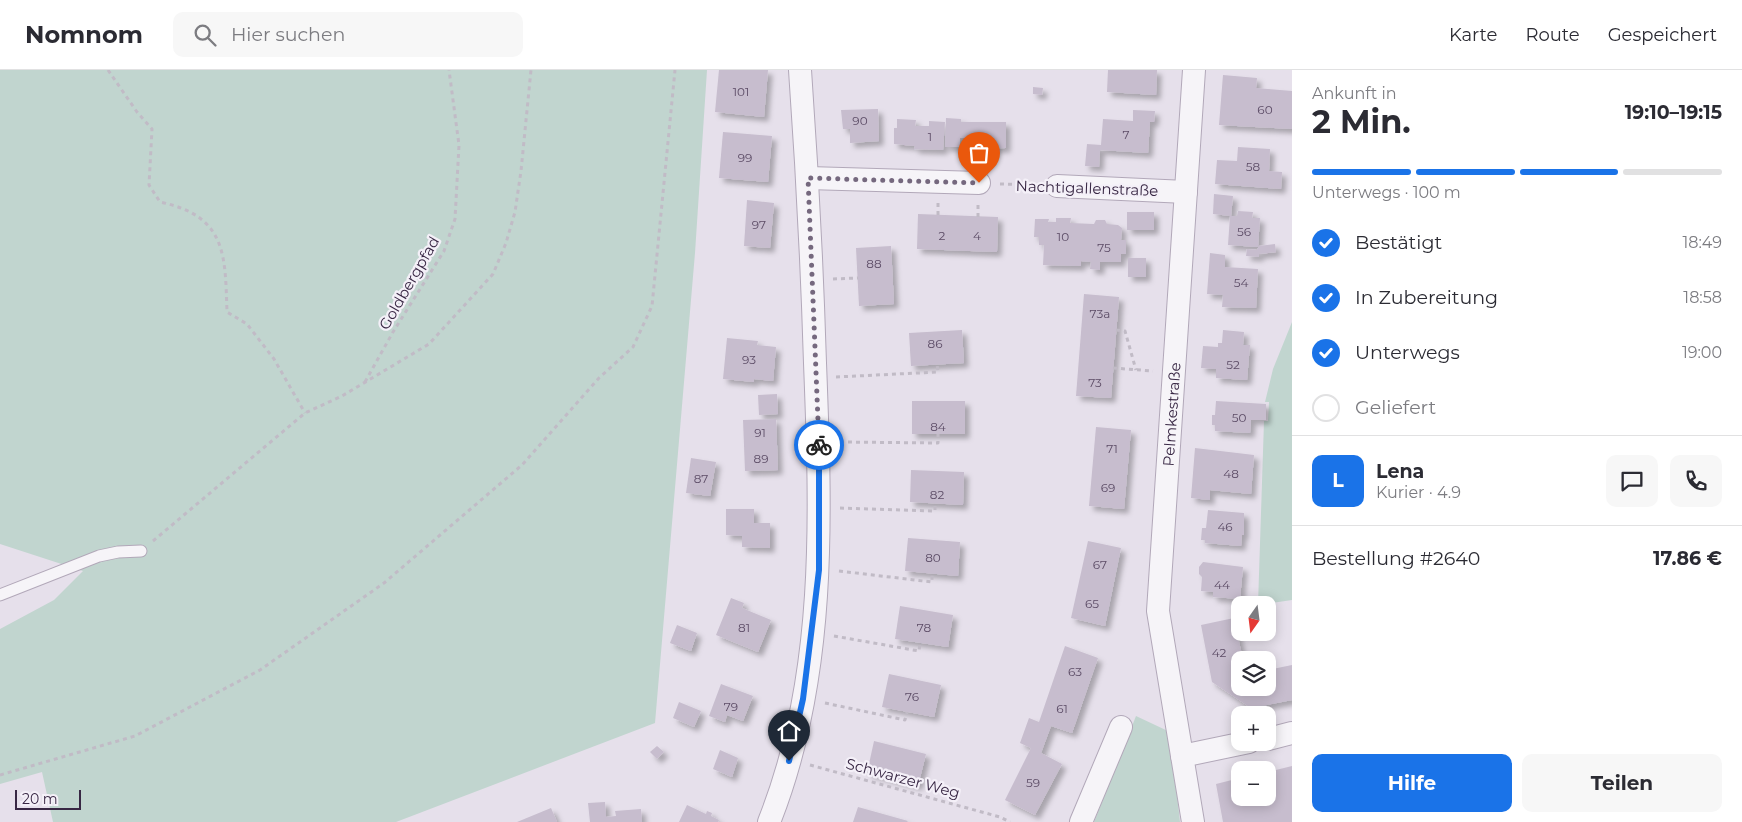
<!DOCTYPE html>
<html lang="de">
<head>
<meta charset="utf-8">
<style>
  :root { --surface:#fff; --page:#f7f7f7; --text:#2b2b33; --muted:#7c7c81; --line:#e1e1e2; --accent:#1a73e8 }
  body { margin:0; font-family:Montserrat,sans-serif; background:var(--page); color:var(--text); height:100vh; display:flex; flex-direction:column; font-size:19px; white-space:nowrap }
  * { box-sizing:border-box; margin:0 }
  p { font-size:16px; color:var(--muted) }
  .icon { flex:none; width:28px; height:28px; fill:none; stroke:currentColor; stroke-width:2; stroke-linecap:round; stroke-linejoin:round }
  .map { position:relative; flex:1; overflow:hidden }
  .drawer { display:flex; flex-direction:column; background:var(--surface); width:450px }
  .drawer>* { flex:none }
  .needle { width:32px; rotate:194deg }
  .tools { position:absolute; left:1231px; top:526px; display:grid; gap:10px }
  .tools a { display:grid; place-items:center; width:45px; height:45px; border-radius:10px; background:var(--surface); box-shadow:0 2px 12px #0003; font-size:25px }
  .scale { position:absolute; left:15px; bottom:12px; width:66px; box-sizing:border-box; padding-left:5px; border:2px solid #382744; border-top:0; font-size:14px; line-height:18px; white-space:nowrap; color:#382744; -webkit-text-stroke:4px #f4f0f8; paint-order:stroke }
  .pin { position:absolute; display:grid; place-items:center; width:42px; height:42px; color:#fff; margin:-51px -21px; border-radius:50% 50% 50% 0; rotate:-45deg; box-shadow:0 0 5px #0007 }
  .pin .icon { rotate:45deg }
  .courier { position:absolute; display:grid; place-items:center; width:50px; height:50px; margin:-25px; border:4px solid #1a73e8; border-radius:50%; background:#fff; color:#222; box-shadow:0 1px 6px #0007 }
  .overview em { font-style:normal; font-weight:700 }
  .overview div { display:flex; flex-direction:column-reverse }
  .overview { display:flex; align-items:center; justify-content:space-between; height:85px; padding:0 20px }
  h1 { font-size:32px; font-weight:700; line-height:38px }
  .bar { display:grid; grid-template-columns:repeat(4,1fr); gap:8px 5px; align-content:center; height:60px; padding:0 20px }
  .bar i { height:6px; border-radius:4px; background:var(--line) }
  .bar .selected { background:var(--accent) }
  .bar p { grid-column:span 4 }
  .line { display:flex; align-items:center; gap:12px; padding:0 20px; border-top:1px solid var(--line) }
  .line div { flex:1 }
  .round { display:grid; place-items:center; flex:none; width:52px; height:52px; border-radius:10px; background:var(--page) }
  ol { padding:0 20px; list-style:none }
  li { display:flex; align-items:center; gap:15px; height:55px }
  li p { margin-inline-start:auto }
  li .icon { padding:5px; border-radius:50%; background:var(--accent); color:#fff; stroke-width:4 }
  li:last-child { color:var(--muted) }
  li i { width:28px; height:28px; border:2px solid var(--line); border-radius:50% }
  .action { display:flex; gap:10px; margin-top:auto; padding:10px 20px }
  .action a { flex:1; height:58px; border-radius:10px; background:var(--accent); color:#fff; font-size:20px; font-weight:700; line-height:58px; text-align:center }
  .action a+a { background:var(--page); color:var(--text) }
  header { display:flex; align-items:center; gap:30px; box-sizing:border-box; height:70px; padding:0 25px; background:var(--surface); border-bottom:1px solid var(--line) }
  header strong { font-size:24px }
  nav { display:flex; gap:28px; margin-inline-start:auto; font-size:18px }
  .search { width:350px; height:45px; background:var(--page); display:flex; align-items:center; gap:12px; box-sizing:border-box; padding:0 18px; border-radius:10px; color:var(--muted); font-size:19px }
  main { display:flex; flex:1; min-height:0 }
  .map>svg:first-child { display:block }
</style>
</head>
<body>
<header>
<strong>Nomnom</strong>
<div class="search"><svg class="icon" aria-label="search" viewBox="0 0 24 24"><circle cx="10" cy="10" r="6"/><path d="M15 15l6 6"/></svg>Hier suchen</div>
<nav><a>Karte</a><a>Route</a><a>Gespeichert</a></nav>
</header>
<main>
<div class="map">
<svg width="1292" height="752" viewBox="0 0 1292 752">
  <defs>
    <filter id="shadow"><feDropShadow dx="4.5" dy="4.5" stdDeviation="2.5" flood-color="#0004"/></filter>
  </defs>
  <rect width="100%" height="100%" fill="#e6e0eb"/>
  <g fill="#c1d5cf">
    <polygon points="0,0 707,0 695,183 655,653 396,752 53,752 42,702 0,714 0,559 54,530 83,501 0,474"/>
    <polygon points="1292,252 1292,530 1258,535 1264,351 1268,351 1269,332 1265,332 1273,299"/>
    <polygon points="1136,646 1170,662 1180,752 1094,752"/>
  </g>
  <g fill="#c7bdce" filter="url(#shadow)">
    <polygon points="719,0 768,0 764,47 715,42"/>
    <polygon points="1108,0 1157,0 1156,25 1107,22"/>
    <polygon points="1223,5 1257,8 1256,18 1292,21 1292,59 1219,55"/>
    <polygon points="1033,17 1043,18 1042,25 1033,24"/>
    <polygon points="878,39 879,71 850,73 850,59 843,59 841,40"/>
    <polygon points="1133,40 1155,41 1154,52 1150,52 1148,83 1100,80 1099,97 1085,96 1087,74 1101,75 1103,49 1133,51"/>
    <polygon points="946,48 961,49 961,52 1006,52 1006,78 972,79 972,68 960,68 960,77 945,77"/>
    <polygon points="897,49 916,50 915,56 929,56 929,51 945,52 943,80 914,79 915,76 894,74 894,58 897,58"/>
    <polygon points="723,62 772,66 768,112 719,108"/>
    <polygon points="1238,77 1270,79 1269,101 1282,102 1281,119 1215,114 1217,90 1237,91"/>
    <polygon points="1214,124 1233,126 1231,146 1213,144"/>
    <polygon points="747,130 774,133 770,178 744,176"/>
    <polygon points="1238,141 1253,142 1252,148 1260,148 1258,177 1228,175 1230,146 1237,146"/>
    <rect x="1127" y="142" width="27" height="18"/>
    <polygon points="918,144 998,147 997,182 917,179"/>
    <polygon points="1056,148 1071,148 1070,153 1094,154 1096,150 1105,150 1107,154 1118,155 1122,158 1121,170 1126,170 1126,184 1121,184 1121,192 1100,192 1100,200 1090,199 1091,192 1081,191 1081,196 1043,195 1044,175 1039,175 1039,167 1034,167 1035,149 1049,149 1048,152 1056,152"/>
    <polygon points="1275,174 1276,182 1259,184 1259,187 1246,186 1247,179 1257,180 1259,176"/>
    <polygon points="891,176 894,234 859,236 856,178"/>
    <polygon points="1210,183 1225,185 1225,197 1258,199 1256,238 1222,237 1223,225 1207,224"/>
    <rect x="1128" y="188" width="18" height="19"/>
    <polygon points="1084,224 1119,227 1111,328 1076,326"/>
    <polygon points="962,260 964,293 911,296 909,263"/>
    <polygon points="1223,260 1244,262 1243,275 1250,275 1247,310 1216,308 1216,299 1201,298 1203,276 1218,277 1218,273 1222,273"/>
    <polygon points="727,268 758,271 757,275 776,277 773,311 754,309 754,312 723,309"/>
    <polygon points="777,324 778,344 759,345 758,325"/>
    <rect x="912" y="331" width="53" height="33"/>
    <polygon points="1216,331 1266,334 1266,350 1251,350 1250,363 1215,361 1215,355 1212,355 1212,345 1215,345"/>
    <polygon points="776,349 778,400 745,401 743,350"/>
    <polygon points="1096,357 1131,360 1124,439 1089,436"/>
    <polygon points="1195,378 1254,385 1251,424 1210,420 1210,430 1191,428"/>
    <polygon points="691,388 716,392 710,426 686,423"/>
    <polygon points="911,400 964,402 963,435 910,432"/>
    <polygon points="726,439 754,439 754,453 770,453 770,478 742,477 742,466 726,465"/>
    <polygon points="1208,440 1244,443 1244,465 1242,465 1241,476 1205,473 1205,470 1201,470 1202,458 1206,458"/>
    <polygon points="908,468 960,472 958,506 905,501"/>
    <polygon points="1088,471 1121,478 1105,556 1071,548"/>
    <polygon points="1203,492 1243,497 1240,529 1213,527 1213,522 1201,521 1202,507 1199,504 1199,497"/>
    <polygon points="731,528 744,533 742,538 771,550 758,582 716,565"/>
    <polygon points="900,536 953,545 948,577 895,569"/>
    <polygon points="1234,548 1243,590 1240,590 1240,618 1268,618 1268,600 1292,595 1292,630 1251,638 1212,612 1201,555"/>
    <polygon points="677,555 697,563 691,581 670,573"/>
    <polygon points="1065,576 1098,588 1072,663 1051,656 1041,683 1062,694 1035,745 1005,730 1031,678 1020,673 1029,648 1039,652"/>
    <polygon points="889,604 941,615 934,647 882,637"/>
    <polygon points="721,614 753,626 743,651 727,645 725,652 709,646"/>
    <polygon points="679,632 701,641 694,657 673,648"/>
    <polygon points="874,671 926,684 918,716 867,703"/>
    <polygon points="657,676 664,682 657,689 650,682"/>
    <polygon points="720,680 738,688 732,707 713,699"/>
    <polygon points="1292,696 1292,752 1223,752 1216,714 1240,708 1240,728 1268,728 1268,702"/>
    <polygon points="605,732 606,747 616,746 615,741 641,739 642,752 590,752 588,733"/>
    <polygon points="687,735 706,744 707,741 712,743 711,746 719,750 718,752 679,752"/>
    <polygon points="858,737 908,751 907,752 853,752"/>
    <polygon points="551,738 557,752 517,752"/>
  </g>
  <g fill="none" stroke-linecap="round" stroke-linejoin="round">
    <defs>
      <polyline id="service" points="0,525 99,486 118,482 141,481"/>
      <g id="minor">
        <polyline points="808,108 979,113"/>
        <polyline points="1057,116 1186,122"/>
        <polyline points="1268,669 1292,663"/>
        <polyline points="1182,686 1249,672"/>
        <path d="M 769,752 C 827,607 821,446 815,293 C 812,195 807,98 800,0"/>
        <polyline points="1081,752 1121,657"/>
        <path id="s1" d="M 1193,752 L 1158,541 L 1194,0"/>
      </g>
    </defs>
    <use href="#service" stroke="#b2a8b9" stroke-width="13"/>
    <use href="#minor" stroke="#b2a8b9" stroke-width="24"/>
    <g stroke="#c1bbc6" stroke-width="3" stroke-dasharray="4 4" stroke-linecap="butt">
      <path d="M 108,0 L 137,42 L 152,59 L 149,115 L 160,132 C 227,146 225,185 227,242 L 247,254 L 274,289 L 305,343"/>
      <polyline points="1000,114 1036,115"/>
      <polyline points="938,145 938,133"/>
      <polyline points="978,147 978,135"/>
      <polyline points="833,209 858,208"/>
      <polyline points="1116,260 1125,261 1136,300"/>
      <polyline points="1113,298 1153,301"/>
      <polyline points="836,307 938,302 937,294"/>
      <polyline points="365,312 393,262 444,181 455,149 459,75 449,0"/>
      <polyline points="840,372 938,373 938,364"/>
      <polyline points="840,438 935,441 935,434"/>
      <polyline points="153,471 305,343 342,326 429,274 493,204 506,173 515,142 521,101 531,0"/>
      <polyline points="839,501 932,512 932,503"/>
      <polyline points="834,566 919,581 920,573"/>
      <polyline points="825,633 905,650 907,642"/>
      <polyline points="810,695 1000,747 1010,752"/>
      <polyline points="0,705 135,666 260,600 384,513 522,395 599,308 633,277 652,236 675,0"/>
    </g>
    <use href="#service" stroke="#f6f4f8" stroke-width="11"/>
    <use href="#minor" stroke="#f6f4f8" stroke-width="22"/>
  </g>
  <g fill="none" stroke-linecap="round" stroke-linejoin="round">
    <polyline stroke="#75687e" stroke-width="5" stroke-dasharray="0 9" points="819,375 808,108 979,113"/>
    <polyline stroke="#1a73e8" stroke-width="6" points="789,691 803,629 819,500 819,375"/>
  </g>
  <g text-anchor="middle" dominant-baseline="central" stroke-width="4.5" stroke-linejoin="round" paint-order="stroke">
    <g font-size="12" fill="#5c4c66">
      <text x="741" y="21">101</text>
      <text x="1265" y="39">60</text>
      <text x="860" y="50">90</text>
      <text x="1126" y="64">7</text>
      <text x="930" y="66">1</text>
      <text x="745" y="87">99</text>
      <text x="1253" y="96">58</text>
      <text x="759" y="154">97</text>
      <text x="1244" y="161">56</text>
      <text x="942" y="165">2</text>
      <text x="977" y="165">4</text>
      <text x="1063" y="166">10</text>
      <text x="1104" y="177">75</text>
      <text x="874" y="193">88</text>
      <text x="1241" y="212">54</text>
      <text x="1100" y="243">73a</text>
      <text x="935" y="273">86</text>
      <text x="749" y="289">93</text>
      <text x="1233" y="294">52</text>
      <text x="1095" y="312">73</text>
      <text x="1239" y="347">50</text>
      <text x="938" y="356">84</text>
      <text x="760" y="362">91</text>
      <text x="1112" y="378">71</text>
      <text x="761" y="388">89</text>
      <text x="1231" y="403">48</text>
      <text x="701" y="408">87</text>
      <text x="1108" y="417">69</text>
      <text x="937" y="424">82</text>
      <text x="1225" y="456">46</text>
      <text x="933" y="487">80</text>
      <text x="1100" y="494">67</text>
      <text x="1222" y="514">44</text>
      <text x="1092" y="533">65</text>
      <text x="744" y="557">81</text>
      <text x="924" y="557">78</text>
      <text x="1219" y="582">42</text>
      <text x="1075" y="601">63</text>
      <text x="912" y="626">76</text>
      <text x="731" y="636">79</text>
      <text x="1062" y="638">61</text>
      <text x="1033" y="712">59</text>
    </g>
    <g font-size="15" fill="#382744" stroke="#f4f0f8">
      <text transform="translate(1087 118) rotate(2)">Nachtigallenstraße</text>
      <text transform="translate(409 213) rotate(-60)">Goldbergpfad</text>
      <text stroke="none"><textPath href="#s1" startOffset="411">Pelmkestraße</textPath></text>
      <text transform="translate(903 708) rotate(15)">Schwarzer Weg</text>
    </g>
  </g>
</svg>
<div class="tools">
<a><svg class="needle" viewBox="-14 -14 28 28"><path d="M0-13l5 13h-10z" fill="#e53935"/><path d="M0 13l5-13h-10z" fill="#7c7c81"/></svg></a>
<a><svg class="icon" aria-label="layers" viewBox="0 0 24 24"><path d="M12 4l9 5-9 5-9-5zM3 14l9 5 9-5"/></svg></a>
<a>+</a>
<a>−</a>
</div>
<div class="scale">20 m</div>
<div class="pin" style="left:979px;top:113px;background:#ea580c"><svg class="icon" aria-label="bag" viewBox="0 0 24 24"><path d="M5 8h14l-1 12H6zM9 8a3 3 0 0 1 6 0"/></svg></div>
<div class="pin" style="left:789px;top:691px;background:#1f2937"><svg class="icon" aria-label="home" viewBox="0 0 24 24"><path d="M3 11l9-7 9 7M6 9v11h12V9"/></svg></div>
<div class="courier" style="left:819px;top:375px"><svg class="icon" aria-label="bike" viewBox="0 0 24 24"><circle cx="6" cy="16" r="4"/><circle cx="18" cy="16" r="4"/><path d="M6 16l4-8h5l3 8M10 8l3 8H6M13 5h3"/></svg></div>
</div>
<section class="drawer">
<div class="overview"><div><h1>2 Min.</h1><p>Ankunft in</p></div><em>19:10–19:15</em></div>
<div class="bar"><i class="selected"></i><i class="selected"></i><i class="selected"></i><i></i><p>Unterwegs · 100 m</p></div>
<ol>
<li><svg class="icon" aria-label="check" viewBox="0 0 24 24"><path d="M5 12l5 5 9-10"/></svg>Bestätigt<p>18:49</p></li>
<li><svg class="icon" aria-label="check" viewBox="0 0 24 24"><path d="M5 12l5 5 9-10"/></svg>In Zubereitung<p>18:58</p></li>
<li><svg class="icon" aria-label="check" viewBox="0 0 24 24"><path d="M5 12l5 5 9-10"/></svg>Unterwegs<p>19:00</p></li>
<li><i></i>Geliefert</li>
</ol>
<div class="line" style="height:90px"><b class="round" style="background:var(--accent);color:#fff">L</b><div><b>Lena</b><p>Kurier · 4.9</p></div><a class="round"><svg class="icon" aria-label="chat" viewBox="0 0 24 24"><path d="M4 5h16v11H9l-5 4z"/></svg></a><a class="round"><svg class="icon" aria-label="phone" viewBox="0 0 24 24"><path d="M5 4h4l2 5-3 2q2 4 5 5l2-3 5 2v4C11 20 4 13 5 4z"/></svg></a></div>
<div class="line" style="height:65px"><div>Bestellung #2640</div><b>17.86 €</b></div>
<div class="action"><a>Hilfe</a><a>Teilen</a></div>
</section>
</main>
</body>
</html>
